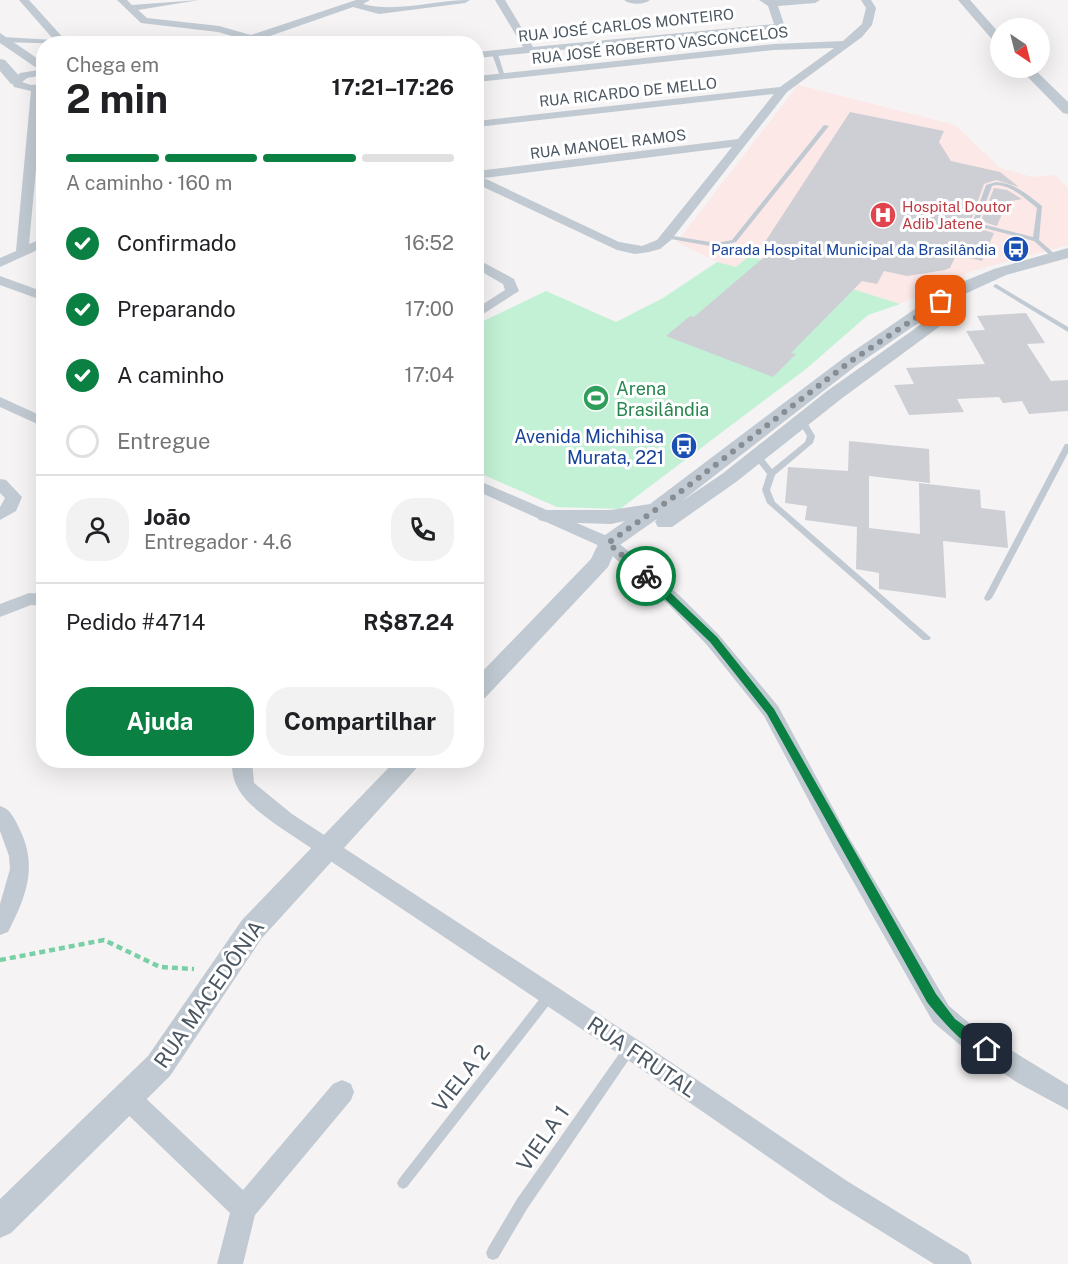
<!DOCTYPE html>
<html lang="pt">
<head>
<meta charset="utf-8">
<style>
  :root { --surface:#fff; --page:#f2f2f2; --text:#202124; --muted:#757577; --line:#e0e0e0; --accent:#0b8043 }
  body { margin:0; font-family:"Public Sans",sans-serif; background:var(--page); color:var(--text); height:100vh; display:flex; flex-direction:column; font-size:22px; white-space:nowrap }
  * { box-sizing:border-box; margin:0 }
  p { font-size:20px; color:var(--muted) }
  .icon { flex:none; width:33px; height:33px; fill:none; stroke:currentColor; stroke-width:2; stroke-linecap:round; stroke-linejoin:round }
  .map { position:relative; flex:1; overflow:hidden }
  .side { position:absolute; left:36px; top:36px; width:448px; height:732px; display:flex; flex-direction:column; background:var(--surface); border-radius:24px; box-shadow:0 6px 24px #0002 }
  .side>* { flex:none }
  .needle { width:39px; rotate:145deg }
  .fabs { position:absolute; left:990px; top:18px; display:grid; gap:12px }
  .fabs a { display:grid; place-items:center; width:60px; height:60px; border-radius:50%; background:var(--surface); box-shadow:0 6px 24px #0002; font-size:30px }
  .pin { position:absolute; display:grid; place-items:center; width:51px; height:51px; color:#fff; margin:-26px; border-radius:12px; box-shadow:0 3px 9px #0006 }
  .courier { position:absolute; display:grid; place-items:center; width:60px; height:60px; margin:-30px; border:4px solid #0b8043; border-radius:50%; background:#fff; color:#222; box-shadow:0 2px 8px #0007 }
  .overview em { font-style:normal; font-weight:700 }
  .overview div { display:flex; flex-direction:column-reverse }
  .overview { display:flex; align-items:center; justify-content:space-between; height:102px; padding:0 30px }
  h1 { font-size:39px; font-weight:700; line-height:45px }
  .bar { display:grid; grid-template-columns:repeat(4,1fr); gap:9px 6px; align-content:center; height:72px; padding:0 30px }
  .bar i { height:8px; border-radius:4px; background:var(--line) }
  .bar .active { background:var(--accent) }
  .bar p { grid-column:span 4 }
  .line { display:flex; align-items:center; gap:15px; padding:0 30px; border-top:2px solid var(--line) }
  .line div { flex:1 }
  .round { display:grid; place-items:center; flex:none; width:63px; height:63px; border-radius:24px; background:var(--page) }
  ol { padding:0 30px; list-style:none }
  li { display:flex; align-items:center; gap:18px; height:66px }
  li p { margin-inline-start:auto }
  li .icon { padding:6px; border-radius:50%; background:var(--accent); color:#fff; stroke-width:4 }
  li:last-child { color:var(--muted) }
  li i { width:33px; height:33px; border:3px solid var(--line); border-radius:50% }
  .action { display:flex; gap:12px; margin-top:auto; padding:12px 30px }
  .action a { flex:1; height:69px; border-radius:24px; background:var(--accent); color:#fff; font-size:24px; font-weight:700; line-height:69px; text-align:center }
  .action a+a { background:var(--page); color:var(--text) }
  .map>svg:first-child { display:block }
</style>
</head>
<body>
<div class="map">
<svg width="1068" height="1264" viewBox="0 0 1068 1264">
  <rect width="100%" height="100%" fill="#f5f3f3"/>
  <polygon fill="#fce8e6" points="798,85 955,125 1000,168 1032,177 1055,175 1068,188 1068,245 972,271 900,304 749,256 736,267 724,265 677,242"/>
  <polygon fill="#c3f1d5" points="749,256 900,304 868,315 806,369 620,509 557,507 477,472 477,324 546,291 616,322 663,298 717,262 736,267"/>
  <g fill="#cdcfd5">
    <polygon points="850,112 944,131 939,142 951,161 1000,172 1019,187 996,180 984,184 970,223 972,227 994,233 982,261 956,255 950,268 945,270 907,276 884,271 877,284 862,281 791,353 796,354 773,377 666,336 690,316 694,317 776,247 763,245"/>
    <polygon points="994,188 1007,190 1022,199 1007,202 997,226 981,221"/>
    <polygon points="1026,313 1045,343 1027,344 1051,381 1068,380 1068,411 1029,414 1022,401 1003,403 999,397 957,399 964,412 909,415 894,385 914,384 906,368 985,364 966,331 985,330 977,316"/>
    <polygon points="849,441 929,449 930,483 869,476 869,528 920,534 919,483 980,490 981,508 1005,511 1008,548 943,541 946,598 879,589 879,573 856,569 857,527 805,520 807,506 785,503 788,467 848,471"/>
  </g>
  <g fill="none" stroke-linecap="round" stroke-linejoin="round">
    <polyline stroke="#7ad0a6" stroke-width="4.5" stroke-dasharray="6 4" stroke-linecap="butt" points="0,960 104,940 160,967 194,969"/>
    <g fill="#c1cad2" fill-rule="evenodd">
      <polygon points="495,52 498,54 505,77 500,76 492,54"/>
      <polygon points="824,125 829,126 736,242 716,247 665,238 665,236 667,235 716,243 732,240"/>
      <path d="M 996,182 C 1015,183 1028,195 1042,206 L 1039,240 L 1057,256 L 1057,258 L 1053,258 L 1034,241 L 973,225 L 972,224 L 986,185 ZM 996,185 C 1013,186 1024,198 1037,208 L 1033,237 L 978,223 L 992,186 Z"/>
      <polygon points="996,284 1068,327 1068,332 994,287 993,286"/>
      <polygon points="799,419 805,419 815,436 813,443 775,475 770,490 775,502 929,636 931,638 929,640 923,640 767,503 762,490 767,474 753,456 757,454 760,454 772,469 805,442 807,436 798,421"/>
      <polygon points="1065,444 1068,444 1068,453 992,598 988,601 985,600 984,598"/>
      <polygon points="549,991 553,992 555,996 553,1000 407,1187 403,1189 399,1187 397,1183 399,1179 545,992"/>
      <polygon points="630,1042 634,1044 636,1048 634,1052 527,1209 498,1258 493,1260 488,1258 486,1253 488,1248 517,1199 626,1044"/>
    </g>
    <g fill="#c1cad2" fill-rule="evenodd">
      <polygon points="19,0 29,0 66,41 73,44 0,42 0,38 3,37 54,40"/>
      <path d="M 117,0 L 127,0 L 132,5 L 199,0 L 138,10 L 147,18 L 219,26 L 251,35 L 356,0 L 370,0 L 363,4 C 396,13 435,0 470,0 L 465,3 L 379,14 L 353,7 L 270,36 L 239,44 L 220,44 L 239,38 L 218,32 L 141,23 Z"/>
      <polygon points="495,0 505,0 533,47 774,24 768,6 759,0 820,0 815,3 778,6 788,36 783,39 779,38 776,29 477,58 477,52 523,47"/>
      <path d="M 624,0 L 650,0 C 644,5 630,5 624,0 Z"/>
      <path d="M 861,0 L 871,0 L 876,8 L 872,25 L 862,37 L 787,92 L 671,240 L 660,249 L 649,252 L 635,254 L 617,250 L 477,184 L 477,171 L 738,139 L 774,94 L 477,127 L 477,121 L 780,87 L 834,48 L 774,50 L 477,82 L 477,76 L 774,44 L 843,41 L 862,24 L 866,8 ZM 732,147 L 657,240 L 642,246 L 619,242 L 484,178 Z"/>
      <polygon points="44,69 44,75 27,78 22,82 31,85 44,84 29,244 44,238 44,247 0,267 0,258 16,251 31,91 14,87 11,81 20,73"/>
      <polygon points="477,259 514,279 519,291 477,318 477,308 505,290 503,284 477,269"/>
      <polygon points="0,276 44,292 44,301 0,285"/>
      <polygon points="0,397 44,417 44,427 0,407"/>
      <polygon points="0,479 6,480 22,497 16,511 0,520 0,507 5,498 0,493"/>
      <polygon points="477,480 614,539 680,596 719,635 778,706 847,834 949,1006 975,1028 1068,1085 1068,1110 1018,1083 959,1044 933,1022 833,846 764,716 707,645 668,604 602,547 477,491"/>
      <polygon points="29,593 44,594 44,606 31,605 0,617 0,604"/>
      <path d="M 232,760 L 252,760 L 254,783 L 292,814 L 638,1040 L 847,1181 L 968,1255 L 972,1264 L 934,1264 L 829,1199 L 622,1056 L 278,826 C 254,808 230,793 232,760 Z"/>
      <path d="M 0,806 C 11,809 15,820 20,830 C 38,867 26,897 8,932 L 0,935 L 0,904 L 10,869 L 9,856 L 0,831 Z"/>
      <polygon points="342,1080 351,1084 354,1092 351,1100 255,1215 243,1264 217,1264 230,1213 119,1106 116,1098 119,1090 128,1086 137,1090 243,1190 333,1084"/>
    </g>
    <g fill="#c1cad2" fill-rule="evenodd">
      <polygon points="958,0 970,0 1000,34 1000,45 996,44"/>
      <polygon points="0,33 44,63 44,73 0,43"/>
      <polygon points="0,59 5,60 21,78 21,84 11,84 0,71"/>
      <polygon points="1019,68 1033,68 1068,102 1068,114 1063,113"/>
      <polygon points="1068,248 1068,258 1006,275 967,293 927,317 857,365 682,501 722,474 827,391 951,303 963,303 966,307 841,399 736,482 672,527 658,527 655,522 657,519 617,547 608,567 485,698 477,701 477,677 591,559 601,538 625,521 611,524 546,522 539,520 536,515 539,510 611,510 650,504 845,357 915,309 955,285 994,269"/>
      <polygon points="396,760 424,760 262,938 170,1076 11,1233 0,1238 0,1199 148,1056 242,920"/>
    </g>
  </g>
  <path fill="#0b8043" d="M 643,573 L 650,573 L 717,637 L 774,709 L 936,994 L 955,1019 L 991,1045 L 991,1053 C 975,1060 937,1015 927,1002 L 767,714 L 710,642 L 643,578 Z"/>
  <g fill="none" stroke-linecap="round" stroke-linejoin="round">
    <polyline stroke="#868d94" stroke-width="6" stroke-dasharray="0 10.8" points="646,576 608,543 671,499 851,361 941,301"/>
  </g>
  <defs>
    <symbol id="hospital-disc" viewBox="-11 -11 22 22"><circle r="9.5" fill="#e0444e" stroke="#fff"/><path d="M-5-5h3v3.5h4V-5h3V5h-3V1.5h-4V5h-3Z" fill="#fff"/></symbol>
    <symbol id="bus-disc" viewBox="-11 -11 22 22"><circle r="9.5" fill="#1a4fb4" stroke="#fff"/><path d="M-5-6H5V4H4V6H2V4H-2V6H-4V4H-5ZM-3.5-4V0h7V-4ZM-3.5 1.2v1.5H-2V1.2ZM2 1.2v1.5H3.5V1.2Z" fill="#fff"/></symbol>
    <symbol id="stadium-disc" viewBox="-11 -11 22 22"><circle r="9.5" fill="#2e9e5b" stroke="#fff"/><path d="M0-5a6.5 5 0 1 0 0 10a6.5 5 0 1 0 0-10ZM-3.5-1.8h7v3.6h-7Z" fill="#fff"/></symbol>
  </defs>
  <g fill-rule="evenodd">
    <use href="#hospital-disc" x="868" y="200" width="30" height="30"/>
    <use href="#bus-disc" x="1001" y="234" width="30" height="30"/>
    <use href="#stadium-disc" x="581" y="383" width="30" height="30"/>
    <use href="#bus-disc" x="669" y="431" width="30" height="30"/>
  </g>
  <g text-anchor="middle" dominant-baseline="central" stroke-width="6" stroke-linejoin="round" paint-order="stroke">
    <g font-size="15" fill="#4a5661" stroke="#fff">
      <text transform="translate(626 25) rotate(-6)">RUA JOSÉ CARLOS MONTEIRO</text>
      <text transform="translate(660 45) rotate(-6)">RUA JOSÉ ROBERTO VASCONCELOS</text>
      <text transform="translate(628 92) rotate(-6)">RUA RICARDO DE MELLO</text>
      <text transform="translate(608 144) rotate(-7)">RUA MANOEL RAMOS</text>
    </g>
    <g font-size="15" fill="#be3a42" stroke="#fff" text-anchor="start">
      <text x="902" y="206">Hospital Doutor<tspan x="902" dy="17">Adib Jatene</tspan></text>
    </g>
    <g font-size="15" fill="#164399" stroke="#fff" text-anchor="end">
      <text x="996" y="249">Parada Hospital Municipal da Brasilândia</text>
    </g>
    <g font-size="18" fill="#27864d" stroke="#fff" text-anchor="start">
      <text x="616" y="388">Arena<tspan x="616" dy="21">Brasilândia</tspan></text>
    </g>
    <g font-size="18" fill="#164399" stroke="#fff" text-anchor="end">
      <text x="664" y="436">Avenida Michihisa<tspan x="664" dy="21">Murata, 221</tspan></text>
    </g>
    <g font-size="21" fill="#4a5661" stroke="#fff">
      <text transform="translate(209 994) rotate(-55)">RUA MACEDÔNIA</text>
      <text transform="translate(642 1057) rotate(34)">RUA FRUTAL</text>
      <text transform="translate(461 1078) rotate(-52)">VIELA 2</text>
      <text transform="translate(543 1138) rotate(-55)">VIELA 1</text>
    </g>
  </g>
</svg>
<div class="fabs">
<a><svg class="needle" viewBox="-14 -14 28 28"><path d="M0-13l5 13h-10z" fill="#e53935"/><path d="M0 13l5-13h-10z" fill="#757577"/></svg></a>
</div>
<div class="pin" style="left:941px;top:301px;background:#ea580c"><svg class="icon" aria-label="bag" viewBox="0 0 24 24"><path d="M5 8h14l-1 12H6zM9 8a3 3 0 0 1 6 0"/></svg></div>
<div class="pin" style="left:987px;top:1049px;background:#1f2937"><svg class="icon" aria-label="home" viewBox="0 0 24 24"><path d="M3 11l9-7 9 7M6 9v11h12V9"/></svg></div>
<div class="courier" style="left:646px;top:576px"><svg class="icon" aria-label="bike" viewBox="0 0 24 24"><circle cx="6" cy="16" r="4"/><circle cx="18" cy="16" r="4"/><path d="M6 16l4-8h5l3 8M10 8l3 8H6M13 5h3"/></svg></div>
<section class="side">
<div class="overview"><div><h1>2 min</h1><p>Chega em</p></div><em>17:21–17:26</em></div>
<div class="bar"><i class="active"></i><i class="active"></i><i class="active"></i><i></i><p>A caminho · 160 m</p></div>
<ol>
<li><svg class="icon" aria-label="check" viewBox="0 0 24 24"><path d="M5 12l5 5 9-10"/></svg>Confirmado<p>16:52</p></li>
<li><svg class="icon" aria-label="check" viewBox="0 0 24 24"><path d="M5 12l5 5 9-10"/></svg>Preparando<p>17:00</p></li>
<li><svg class="icon" aria-label="check" viewBox="0 0 24 24"><path d="M5 12l5 5 9-10"/></svg>A caminho<p>17:04</p></li>
<li><i></i>Entregue</li>
</ol>
<div class="line" style="height:108px"><a class="round"><svg class="icon" aria-label="person" viewBox="0 0 24 24"><circle cx="12" cy="8" r="4"/><path d="M4 21q1-7 8-7t8 7"/></svg></a><div><b>João</b><p>Entregador · 4.6</p></div><a class="round"><svg class="icon" aria-label="phone" viewBox="0 0 24 24"><path d="M5 4h4l2 5-3 2q2 4 5 5l2-3 5 2v4C11 20 4 13 5 4z"/></svg></a></div>
<div class="line" style="height:78px"><div>Pedido #4714</div><b>R$87.24</b></div>
<div class="action"><a>Ajuda</a><a>Compartilhar</a></div>
</section>
</div>
</body>
</html>
